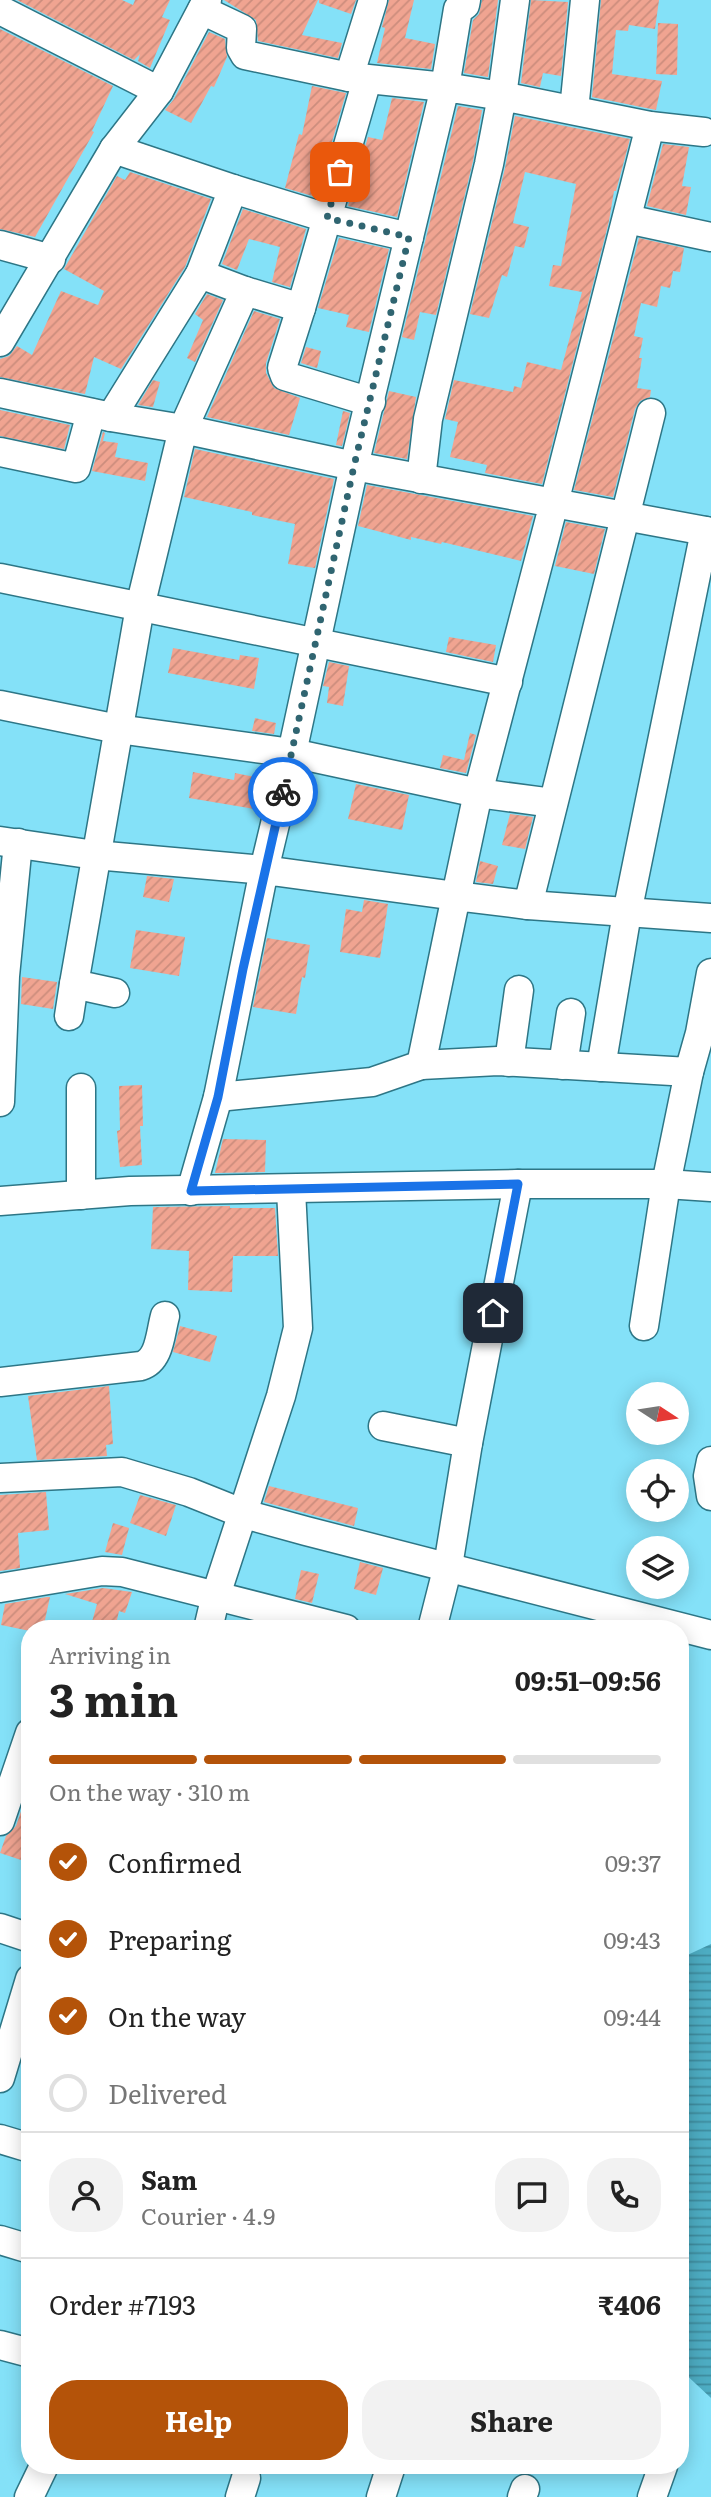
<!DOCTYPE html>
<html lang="en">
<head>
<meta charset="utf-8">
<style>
  :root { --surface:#fff; --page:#f2f2f2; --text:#222; --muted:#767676; --line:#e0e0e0; --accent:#b45309 }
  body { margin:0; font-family:Literata,serif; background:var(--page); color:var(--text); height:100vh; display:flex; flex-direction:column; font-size:26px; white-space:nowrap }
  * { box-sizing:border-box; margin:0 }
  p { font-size:23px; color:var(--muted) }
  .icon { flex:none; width:38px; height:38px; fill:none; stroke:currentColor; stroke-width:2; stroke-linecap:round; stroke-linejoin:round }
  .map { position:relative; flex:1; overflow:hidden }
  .drawer { position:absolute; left:21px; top:1620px; width:668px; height:854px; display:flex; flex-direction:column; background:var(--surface); border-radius:28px; box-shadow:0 4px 18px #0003 }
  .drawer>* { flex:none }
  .needle { width:46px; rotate:102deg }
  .buttons { position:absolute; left:626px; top:1382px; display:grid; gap:14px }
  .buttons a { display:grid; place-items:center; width:63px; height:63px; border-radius:50%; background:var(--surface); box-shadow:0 4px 18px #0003; font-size:35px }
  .pin { position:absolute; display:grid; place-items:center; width:60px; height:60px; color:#fff; margin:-30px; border-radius:14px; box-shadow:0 4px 10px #0006 }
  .courier { position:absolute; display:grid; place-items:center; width:70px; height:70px; margin:-35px; border:5px solid #1a73e8; border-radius:50%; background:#fff; color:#222; box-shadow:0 2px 9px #0007 }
  .summary em { font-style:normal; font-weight:700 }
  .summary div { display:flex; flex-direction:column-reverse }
  .summary { display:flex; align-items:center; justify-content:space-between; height:119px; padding:0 28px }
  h1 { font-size:46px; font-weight:700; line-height:52px }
  .bar { display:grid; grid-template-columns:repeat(4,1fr); gap:10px 7px; align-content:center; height:84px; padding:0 28px }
  .bar i { height:9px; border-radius:5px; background:var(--line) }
  .bar .current { background:var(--accent) }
  .bar p { grid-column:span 4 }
  .line { display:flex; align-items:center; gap:18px; padding:0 28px; border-top:2px solid var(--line) }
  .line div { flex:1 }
  .round { display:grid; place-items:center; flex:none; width:74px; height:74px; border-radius:28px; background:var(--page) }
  ol { padding:0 28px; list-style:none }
  li { display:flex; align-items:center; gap:21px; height:77px }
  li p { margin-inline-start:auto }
  li .icon { padding:7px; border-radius:50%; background:var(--accent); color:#fff; stroke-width:4 }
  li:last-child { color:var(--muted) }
  li i { width:38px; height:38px; border:4px solid var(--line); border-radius:50% }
  .cta { display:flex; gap:14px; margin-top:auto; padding:14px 28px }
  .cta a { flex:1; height:80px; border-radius:28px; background:var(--accent); color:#fff; font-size:28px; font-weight:700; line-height:80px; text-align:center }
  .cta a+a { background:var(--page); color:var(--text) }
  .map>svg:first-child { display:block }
</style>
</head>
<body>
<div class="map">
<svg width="711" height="2497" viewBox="0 0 711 2497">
  <defs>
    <pattern id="water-rules" width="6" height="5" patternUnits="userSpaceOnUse" patternTransform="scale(1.75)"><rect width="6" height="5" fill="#4dacc2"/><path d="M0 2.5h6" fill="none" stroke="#3e8c9e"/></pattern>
    <pattern id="building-hatch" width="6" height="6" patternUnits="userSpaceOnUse" patternTransform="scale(1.75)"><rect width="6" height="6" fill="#f0a491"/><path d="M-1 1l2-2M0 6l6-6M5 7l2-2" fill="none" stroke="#cc8d7d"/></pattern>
  </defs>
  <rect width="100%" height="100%" fill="#84e1f8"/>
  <polygon fill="url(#water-rules)" points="711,1944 711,2398 681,2370 681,1958"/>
  <g fill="url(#building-hatch)">
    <polygon points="17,0 122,0 133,5 135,0 170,0 162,17 170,20 150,68 138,61 140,54 134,60"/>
    <polygon points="224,0 318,0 302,35 342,43 338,58 258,41 256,20"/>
    <polygon points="319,0 356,0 351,14 319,3"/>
    <polygon points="389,0 414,0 405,38 435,44 431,69 377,63 385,28 382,27"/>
    <polygon points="482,0 498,0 488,77 464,73 473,20 479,14"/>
    <polygon points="531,0 568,2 561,76 543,73 540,87 521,83"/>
    <polygon points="601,0 659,0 655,29 629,25 628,31 616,30 612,74 662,81 656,110 592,97"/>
    <polygon points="658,23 678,24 677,75 656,74"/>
    <polygon points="0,29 113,86 92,131 94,132 35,237 0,229"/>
    <polygon points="209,32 225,39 227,57 214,87 211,86 191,123 165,110 174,99"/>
    <polygon points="312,86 346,93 316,197 285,188 299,134 302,135"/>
    <polygon points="392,98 424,102 397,217 348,206 368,137 382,140"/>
    <polygon points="458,106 482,110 473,161 436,315 420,312 414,340 402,337"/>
    <polygon points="515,116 630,139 616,191 614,191 609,221 542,484 485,473 487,465 450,457 458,422 445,419 454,380 513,392 514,386 521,388 527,362 561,370 582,292 549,286 553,265 561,266 576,184 525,172 513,223 529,227 524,248 515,246 507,277 502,275 489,318 470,314 505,168"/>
    <polygon points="663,144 689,147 682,186 691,187 686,215 647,206"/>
    <polygon points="130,172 211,199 185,267 121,369 94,357 85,394 0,377 0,359 9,356 17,346 32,355 61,291 98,305 104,291 64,269 117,176 125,180"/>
    <polygon points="243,209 306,229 290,287 272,282 280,247 249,239 237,270 222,264"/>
    <polygon points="339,238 389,249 369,332 346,327 349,315 318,308"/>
    <polygon points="639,238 684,248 680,272 673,271 670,288 661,286 657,307 641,303 634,336 643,338 639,358 642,358 637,388 651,390 650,397 640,401 635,409 613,497 574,490"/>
    <polygon points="207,294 223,300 195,362 187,358 203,320 195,314"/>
    <polygon points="254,311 280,319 266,363 266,373 274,388 300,398 289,435 207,417"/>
    <polygon points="306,347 321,351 317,368 301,363"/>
    <polygon points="153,380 160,382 153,407 138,405"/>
    <polygon points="389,391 416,397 407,459 374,453"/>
    <polygon points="0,410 70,425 64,449 0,436"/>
    <polygon points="343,411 350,413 342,446 336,445"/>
    <polygon points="103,432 105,433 103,441 118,443 115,457 148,463 145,481 92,471"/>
    <polygon points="195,449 334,479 315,568 288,564 295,524 252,515 252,512 184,497"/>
    <polygon points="367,485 533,516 521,561 442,542 441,544 411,537 411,540 358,526"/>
    <polygon points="566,522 605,529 594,574 555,566"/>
    <polygon points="449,637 496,645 493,662 446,652"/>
    <polygon points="173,648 239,660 240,655 259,658 254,689 168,673"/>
    <polygon points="329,662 349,666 343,706 327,703 329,687 323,686"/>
    <polygon points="255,718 276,723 274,734 252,731"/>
    <polygon points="470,733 476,735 466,773 440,768 443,755 464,760"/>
    <polygon points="193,772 234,780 235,773 269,780 261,810 189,798"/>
    <polygon points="356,784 409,795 402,830 348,819"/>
    <polygon points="510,814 533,817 525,849 502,845"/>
    <polygon points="480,861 498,866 493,884 476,882"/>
    <polygon points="147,876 174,879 169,902 143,897"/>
    <polygon points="364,900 388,904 380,958 340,952 346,909 362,912"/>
    <polygon points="136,930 185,937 179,976 130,968"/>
    <polygon points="267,938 310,945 305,978 302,977 296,1014 253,1007"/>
    <polygon points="22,977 57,982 53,1009 21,1004"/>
    <polygon points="142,1085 143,1126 140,1126 142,1165 120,1167 117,1131 120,1130 119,1086"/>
    <polygon points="223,1139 266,1140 265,1172 215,1173"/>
    <polygon points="230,1206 230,1208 275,1208 278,1256 233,1256 232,1292 188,1290 189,1251 151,1249 153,1207"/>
    <polygon points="180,1326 217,1336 210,1362 173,1352"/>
    <polygon points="109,1386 113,1444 106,1445 107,1456 37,1460 28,1396"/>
    <polygon points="269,1486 358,1508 354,1526 264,1502"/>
    <polygon points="46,1492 49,1530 18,1533 20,1568 0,1571 0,1495"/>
    <polygon points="140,1495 176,1505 166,1536 130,1523"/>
    <polygon points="113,1523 129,1528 122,1555 105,1552"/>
    <polygon points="360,1562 383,1568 376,1595 354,1589"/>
    <polygon points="301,1570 319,1574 312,1603 295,1599"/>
    <polygon points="103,1588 132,1592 125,1613 119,1611 115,1629 90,1629 97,1604 65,1594"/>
    <polygon points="47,1597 50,1597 43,1629 30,1629 30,1631 1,1625 5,1604"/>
    <polygon points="30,1785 30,1863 0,1853 6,1836 16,1826"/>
  </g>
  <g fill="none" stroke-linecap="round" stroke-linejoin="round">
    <defs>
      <g id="minor">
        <polyline points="0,10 159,91"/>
        <polyline points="202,10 242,29 241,48 245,55 349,77 445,87 458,9 465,5 466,0"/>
        <polyline points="349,77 373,0"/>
        <polyline points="367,80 327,218 409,237"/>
        <polyline points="574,110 585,0"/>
        <polyline points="650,126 554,503 711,532"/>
        <polyline points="233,189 327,218 301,308 245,291"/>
        <polyline points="627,219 711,237"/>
        <polyline points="0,245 51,259"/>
        <polyline points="301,308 282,368 285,376 371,402"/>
        <polyline points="0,342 114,149 159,91 207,0"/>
        <polyline points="0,393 111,417 183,429 245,291 200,274 233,189 114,149"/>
        <polyline points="111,417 200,274"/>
        <polyline points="0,452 76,468 91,413"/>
        <polyline points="421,479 428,419 489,164 502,96 650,126 704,132"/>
        <polyline points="0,578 508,682"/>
        <polyline points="0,705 118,729 292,753 354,466 445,87 502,96 515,0"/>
        <polyline points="0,841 95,855 264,870 292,753 478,793 553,803"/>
        <polyline points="528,905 711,918"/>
        <polyline points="115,993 74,984 140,607 183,429 354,466 554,503 478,793 456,896 264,870 218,1097 191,1191"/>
        <polyline points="69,1016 74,984"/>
        <polyline points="509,1062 519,990"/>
        <polyline points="421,1065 498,1061 689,1072 700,1033 711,973"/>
        <polyline points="563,1065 571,1013"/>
        <polyline points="601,1067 627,913 705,531"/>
        <polyline points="81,1088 81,1195"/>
        <polyline points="218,1097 372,1082 421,1065 456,896 528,905 651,413"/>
        <polyline points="0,1102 5,976 18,843"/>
        <polyline points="0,1201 130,1191 518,1184 666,1184 711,1187"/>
        <polyline points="644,1326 666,1184 689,1072"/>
        <path d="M 0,1382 L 141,1366 C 160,1360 160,1334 165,1316"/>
        <polyline points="383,1426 468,1443"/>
        <polyline points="711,1461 708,1476 711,1496"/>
        <polyline points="0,1478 122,1472 189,1492 244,1514 306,1531 711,1635"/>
        <polyline points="0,1588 102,1571 122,1572 346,1629"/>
        <polyline points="208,1629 216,1595 281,1396 298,1328 291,1190"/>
        <polyline points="432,1629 448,1566 468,1443 518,1184"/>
        <polyline points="0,1821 30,1733"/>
        <polyline points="0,1928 30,1938"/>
        <polyline points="0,2078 30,1979"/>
        <polyline points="0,2139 30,2148"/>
        <polyline points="0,2240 30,2249"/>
        <polyline points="0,2345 30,2353"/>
        <polyline points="29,2497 44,2466"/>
        <polyline points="240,2497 246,2478"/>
        <polyline points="381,2497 391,2466"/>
        <polyline points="522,2497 525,2489"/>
        <polyline points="652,2497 663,2466"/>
      </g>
    </defs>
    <use href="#minor" stroke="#2d7686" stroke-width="31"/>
    <use href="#minor" stroke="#fff" stroke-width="28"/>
  </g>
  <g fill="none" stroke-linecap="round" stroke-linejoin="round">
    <polyline stroke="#306571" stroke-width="7" stroke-dasharray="0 12.6" points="283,792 354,466 409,237 327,218 340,172"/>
    <polyline stroke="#1a73e8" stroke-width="9" points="283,792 243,969 218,1097 191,1191 518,1184 493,1313"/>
  </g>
</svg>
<div class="buttons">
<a><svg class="needle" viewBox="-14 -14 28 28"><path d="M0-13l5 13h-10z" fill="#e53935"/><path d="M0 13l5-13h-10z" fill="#767676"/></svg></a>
<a><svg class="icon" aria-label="locate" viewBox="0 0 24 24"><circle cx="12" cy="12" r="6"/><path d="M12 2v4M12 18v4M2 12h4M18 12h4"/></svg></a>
<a><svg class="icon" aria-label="layers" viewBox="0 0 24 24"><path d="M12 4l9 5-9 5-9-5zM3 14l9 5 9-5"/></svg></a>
</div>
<div class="pin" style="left:340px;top:172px;background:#ea580c"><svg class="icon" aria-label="bag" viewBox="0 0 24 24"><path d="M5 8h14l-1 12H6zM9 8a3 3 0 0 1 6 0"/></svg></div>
<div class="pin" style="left:493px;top:1313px;background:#1f2937"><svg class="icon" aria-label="home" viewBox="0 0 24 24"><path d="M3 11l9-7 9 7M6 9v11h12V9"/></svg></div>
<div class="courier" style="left:283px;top:792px"><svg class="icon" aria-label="bike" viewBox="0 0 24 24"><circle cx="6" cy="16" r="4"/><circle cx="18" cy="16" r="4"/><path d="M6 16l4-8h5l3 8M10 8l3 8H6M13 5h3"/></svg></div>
<section class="drawer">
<div class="summary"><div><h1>3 min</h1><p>Arriving in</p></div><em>09:51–09:56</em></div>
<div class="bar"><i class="current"></i><i class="current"></i><i class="current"></i><i></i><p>On the way · 310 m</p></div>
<ol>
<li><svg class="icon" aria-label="check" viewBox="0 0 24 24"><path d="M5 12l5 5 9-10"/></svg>Confirmed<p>09:37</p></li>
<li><svg class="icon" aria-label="check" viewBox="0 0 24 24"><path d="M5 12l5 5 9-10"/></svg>Preparing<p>09:43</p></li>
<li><svg class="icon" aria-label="check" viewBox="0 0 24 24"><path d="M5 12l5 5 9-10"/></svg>On the way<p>09:44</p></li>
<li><i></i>Delivered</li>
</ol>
<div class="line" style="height:126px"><a class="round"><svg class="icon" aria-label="person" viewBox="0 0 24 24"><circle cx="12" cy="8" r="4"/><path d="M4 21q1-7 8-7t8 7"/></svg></a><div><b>Sam</b><p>Courier · 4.9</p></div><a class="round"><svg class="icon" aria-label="chat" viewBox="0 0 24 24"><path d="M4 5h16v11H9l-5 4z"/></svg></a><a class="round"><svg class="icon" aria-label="phone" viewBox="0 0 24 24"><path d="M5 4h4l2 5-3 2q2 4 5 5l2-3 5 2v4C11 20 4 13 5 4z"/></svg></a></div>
<div class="line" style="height:91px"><div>Order #7193</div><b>₹406</b></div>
<div class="cta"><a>Help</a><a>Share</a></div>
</section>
</div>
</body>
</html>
